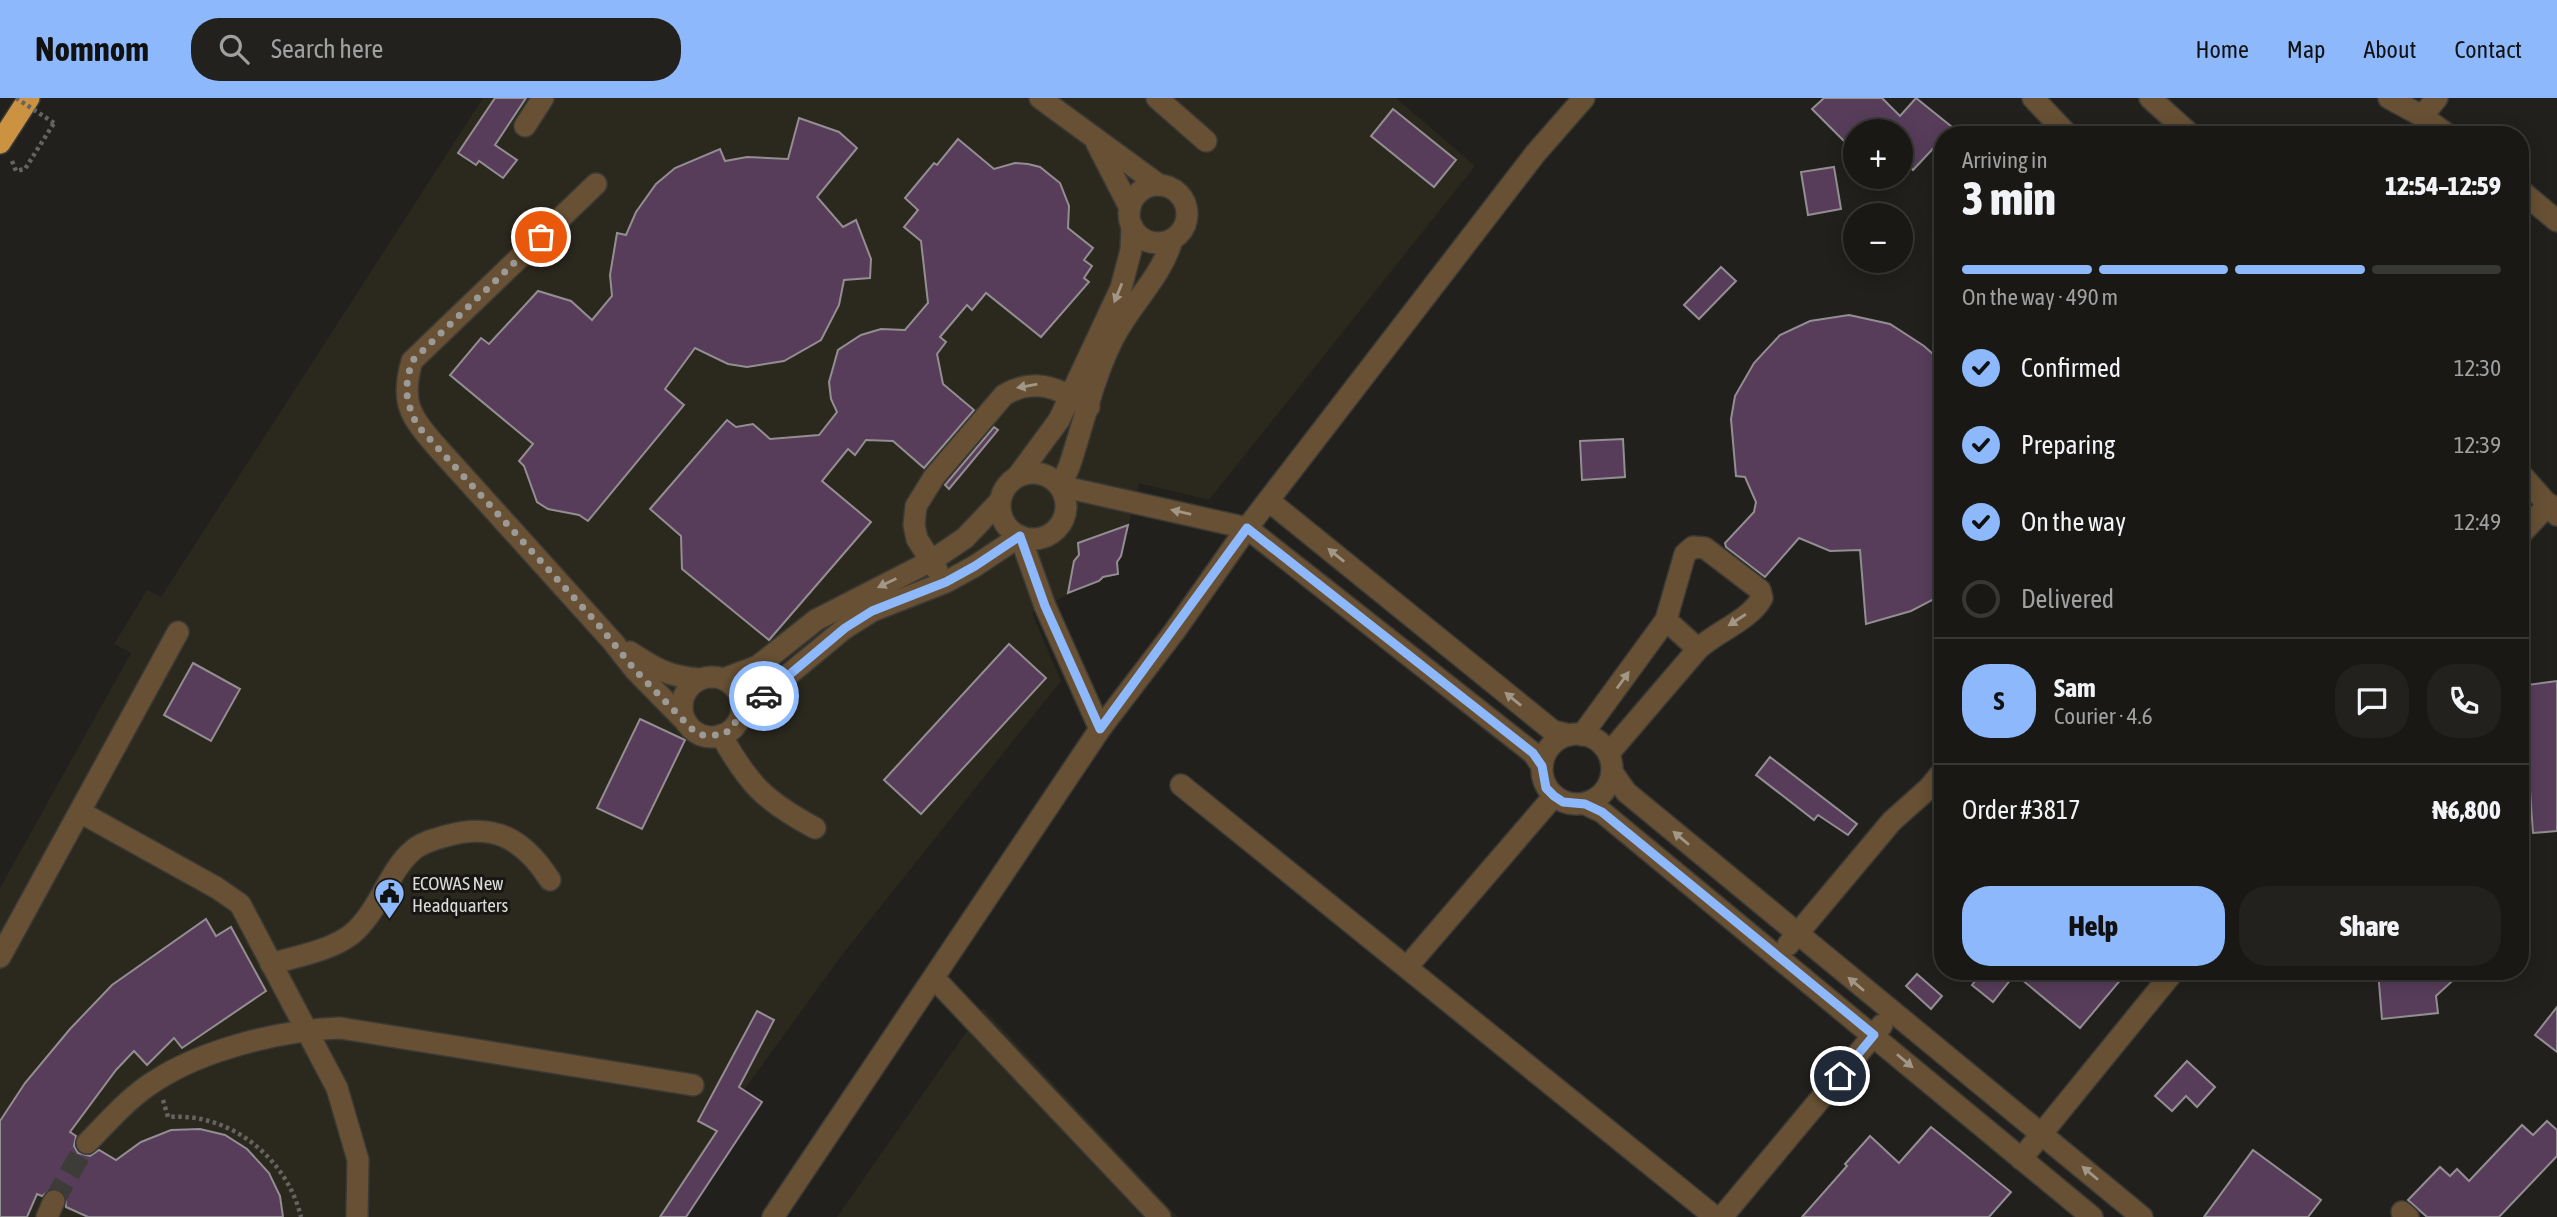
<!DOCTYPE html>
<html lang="en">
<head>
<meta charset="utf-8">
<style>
  :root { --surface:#191815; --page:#22211e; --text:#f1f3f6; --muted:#9fa0a0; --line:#373734; --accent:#8db9fc }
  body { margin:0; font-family:"Asap Condensed",sans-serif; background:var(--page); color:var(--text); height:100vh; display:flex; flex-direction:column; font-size:26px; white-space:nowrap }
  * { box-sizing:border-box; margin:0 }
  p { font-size:23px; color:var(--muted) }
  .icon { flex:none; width:38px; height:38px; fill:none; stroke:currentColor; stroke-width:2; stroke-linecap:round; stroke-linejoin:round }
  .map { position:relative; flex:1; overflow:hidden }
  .side { position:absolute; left:1934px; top:28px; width:595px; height:854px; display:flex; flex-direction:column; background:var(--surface); border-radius:28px; box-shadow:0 4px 18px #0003,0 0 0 2px var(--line) }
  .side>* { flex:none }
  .controls { position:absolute; left:1843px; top:21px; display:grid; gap:14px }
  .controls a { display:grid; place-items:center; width:70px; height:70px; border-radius:50%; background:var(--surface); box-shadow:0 4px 18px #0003,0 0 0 2px var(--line); font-size:35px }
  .pin { position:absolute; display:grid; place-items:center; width:60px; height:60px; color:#fff; margin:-30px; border:4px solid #fff; border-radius:50%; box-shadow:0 2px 7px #0007 }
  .courier { position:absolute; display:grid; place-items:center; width:70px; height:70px; margin:-35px; border:5px solid #8db9fc; border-radius:50%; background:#fff; color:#222; box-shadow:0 2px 9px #0007 }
  .overview em { font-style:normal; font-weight:800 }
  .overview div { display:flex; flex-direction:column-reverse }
  .overview { display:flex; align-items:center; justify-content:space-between; height:119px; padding:0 28px }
  h1 { font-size:46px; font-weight:800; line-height:52px }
  .bar { display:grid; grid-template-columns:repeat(4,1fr); gap:10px 7px; align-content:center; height:84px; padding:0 28px }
  .bar i { height:9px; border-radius:5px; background:var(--line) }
  .bar .active { background:var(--accent) }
  .bar p { grid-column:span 4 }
  .line { display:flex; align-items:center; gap:18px; padding:0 28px; border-top:2px solid var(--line) }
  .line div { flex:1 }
  .round { display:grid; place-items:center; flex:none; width:74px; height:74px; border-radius:28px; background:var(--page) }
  ol { padding:0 28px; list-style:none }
  li { display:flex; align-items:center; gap:21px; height:77px }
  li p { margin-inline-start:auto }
  li .icon { padding:7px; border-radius:50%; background:var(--accent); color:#111; stroke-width:4 }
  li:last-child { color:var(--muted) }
  li i { width:38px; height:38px; border:4px solid var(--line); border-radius:50% }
  .action { display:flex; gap:14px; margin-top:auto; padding:14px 28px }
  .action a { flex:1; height:80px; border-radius:28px; background:var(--accent); color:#111; font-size:28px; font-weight:800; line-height:80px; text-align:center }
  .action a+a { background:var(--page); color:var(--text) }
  header { display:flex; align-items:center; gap:42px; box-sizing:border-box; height:98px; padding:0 35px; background:var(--accent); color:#111 }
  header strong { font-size:33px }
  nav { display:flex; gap:38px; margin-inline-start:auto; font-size:24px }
  .search { width:490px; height:63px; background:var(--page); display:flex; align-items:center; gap:18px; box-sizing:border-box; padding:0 24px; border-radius:28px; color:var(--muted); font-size:26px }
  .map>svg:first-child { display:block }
</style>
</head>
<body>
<header>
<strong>Nomnom</strong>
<div class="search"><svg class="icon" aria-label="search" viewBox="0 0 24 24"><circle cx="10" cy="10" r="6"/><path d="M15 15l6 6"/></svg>Search here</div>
<nav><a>Home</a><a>Map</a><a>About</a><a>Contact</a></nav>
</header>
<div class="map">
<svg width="2557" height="1119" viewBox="0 0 2557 1119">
  <rect width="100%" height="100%" fill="#21201c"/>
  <g fill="#2b281e">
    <polygon points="483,0 1396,0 1475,68 1209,402 1139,385 1121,458 1117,464 1118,476 1103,479 1032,515 1061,583 842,857 744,992 660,1119 0,1119 0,790 131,555 114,546 147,492 161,499"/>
    <polygon points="983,910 1178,1119 837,1119"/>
  </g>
  <g fill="#573d5a" stroke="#928e92" stroke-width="2">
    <polygon points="495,0 526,0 495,47 517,62 503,80 479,63 476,67 458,55"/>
    <polygon points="1824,0 1882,0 1900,18 1916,0 1962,37 1942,37 1942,41 1913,72 1900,60 1900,33 1855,33 1855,54 1812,11"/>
    <polygon points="1393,11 1456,62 1434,89 1371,38"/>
    <polygon points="799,20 839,34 857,50 817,99 843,129 856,122 871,161 870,180 844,182 839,207 821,242 784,263 747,269 728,266 695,250 665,291 684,307 588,423 579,417 548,411 537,404 524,368 519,363 533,346 450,277 481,240 489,246 538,193 571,203 592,222 612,198 610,177 617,135 626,137 636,114 656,86 675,70 720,51 725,63 747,59 788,61"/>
    <polygon points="958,41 994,71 1015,65 1028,66 1040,69 1060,85 1069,108 1068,130 1093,150 1084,162 1092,168 1084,180 1089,184 1041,239 986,195 972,212 967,207 940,239 946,244 937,256 943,286 974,312 924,370 893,343 866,342 855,357 848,351 822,383 871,424 769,542 682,471 681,438 650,411 727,322 736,329 753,326 770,341 819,337 837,314 831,301 829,284 838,252 861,237 881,231 905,232 928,205 921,143 904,129 918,112 905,100 934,65 937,67"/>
    <polygon points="1834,69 1841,111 1808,117 1801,74"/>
    <polygon points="1721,169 1736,183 1699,221 1684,207"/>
    <polygon points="1849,217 1890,226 1924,248 1942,264 1942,497 1911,513 1866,526 1860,452 1830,453 1799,440 1765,479 1726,449 1725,445 1754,414 1756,404 1745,379 1736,378 1731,321 1735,298 1754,265 1780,237 1810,223"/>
    <polygon points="994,329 998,332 949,391 945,387"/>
    <polygon points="1623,341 1625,379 1582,382 1580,343"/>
    <polygon points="1128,427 1121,458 1117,464 1118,476 1103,479 1099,483 1068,495 1074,463 1079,457 1078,445"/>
    <polygon points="1009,546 1046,580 921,716 884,682"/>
    <polygon points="193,565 240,591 211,643 164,617"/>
    <polygon points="2557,583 2557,733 2533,735 2530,693 2520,695 2520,588"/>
    <polygon points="640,621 685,642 642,731 597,710"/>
    <polygon points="1770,659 1857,726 1848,737 1818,717 1814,722 1756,677"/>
    <polygon points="206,821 216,838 231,829 266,893 182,950 174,940 147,967 134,953 116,972 70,1034 76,1038 74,1048 78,1055 90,1058 99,1052 116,1062 141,1044 171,1032 200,1031 225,1037 247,1051 269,1075 280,1098 283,1119 88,1119 66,1109 65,1096 53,1090 42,1098 37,1096 27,1119 0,1119 0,1023 25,985 70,931 112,887"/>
    <polygon points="1983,873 2128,873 2080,930 2015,876 1993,904 1972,887"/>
    <polygon points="2378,873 2463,873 2436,898 2438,915 2382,921"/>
    <polygon points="1917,876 1942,898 1931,911 1906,888"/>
    <polygon points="2557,909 2557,954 2535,937"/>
    <polygon points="757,913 774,922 739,989 762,1004 686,1119 660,1119 717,1033 698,1023"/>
    <polygon points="2187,963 2215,989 2197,1009 2186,998 2172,1013 2155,998"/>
    <polygon points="2547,1023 2557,1032 2557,1058 2499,1119 2427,1119 2408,1102 2440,1069 2450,1078 2457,1071 2469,1083 2522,1027 2533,1037"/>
    <polygon points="1931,1029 2011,1094 1989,1119 1802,1119 1847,1068 1845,1066 1870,1038 1899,1065"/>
    <polygon points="2253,1052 2321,1102 2308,1119 2204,1119"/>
  </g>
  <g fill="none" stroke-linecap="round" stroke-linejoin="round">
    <polyline stroke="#3d3c38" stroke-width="21" stroke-dasharray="21 10" stroke-linecap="butt" points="54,1103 87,1045"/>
    <defs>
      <g id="minor">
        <polyline points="1040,0 1159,87"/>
        <polyline points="1157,0 1206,43"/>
        <polyline points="2033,0 2068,37"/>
        <polyline points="2150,0 2191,37"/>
        <polyline points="2389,0 2422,18 2448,37"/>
        <polyline points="2422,18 2437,0"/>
        <polyline points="525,28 543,0"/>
        <polyline points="1097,46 1130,110"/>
        <path d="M 596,86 L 412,263 C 400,304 410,318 437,349 L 613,544 L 635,572 L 686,624"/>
        <circle cx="1158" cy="116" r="29"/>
        <polyline points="2520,92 2557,123"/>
        <path d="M 1172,142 C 1161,181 1128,208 1111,245 C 1092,284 1083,328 1069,369 L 1060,388 L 1247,430 L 1533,655 L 1542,668"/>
        <polyline points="2520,375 2557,417"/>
        <circle cx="1033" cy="408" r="33"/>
        <polyline points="1017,379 1059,322 1121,190 1131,152 1132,128"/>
        <polyline points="1269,403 1553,633 1569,637"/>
        <polyline points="2520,437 2549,406"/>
        <path d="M 937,472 L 917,441 L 914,427 L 916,408 L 934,379 L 1004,297 C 1036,278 1060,291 1089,309"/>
        <polyline points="1666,522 1698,551"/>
        <path d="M 630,554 C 656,571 669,579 701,581"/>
        <circle cx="712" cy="609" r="30"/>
        <polyline points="723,581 758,568 816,522 931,463 965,440 1000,403"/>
        <polyline points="741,616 845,530 872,513 946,484 975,468 1020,438 1045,508 1100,631"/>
        <circle cx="1577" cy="671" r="35"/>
        <path d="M 721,637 C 749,687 765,703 815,730"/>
        <path d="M 1582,637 L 1666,522 L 1685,456 L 1693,449 L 1705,450 L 1760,492 L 1762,500 C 1749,523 1717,533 1698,551 L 1609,655"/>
        <polyline points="1612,674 1626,694 2142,1119"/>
        <polyline points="1181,687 1715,1119"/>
        <polyline points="1585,706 1602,714 2092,1119"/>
        <polyline points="80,714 217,790 240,806 337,990 358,1062 357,1119"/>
        <polyline points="1788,847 1892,723 1929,690 1942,674"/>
        <polyline points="0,859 178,534"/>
        <path d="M 271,866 C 297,858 330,853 352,836 C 380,812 388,774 412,753 C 420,745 435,741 446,738 C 494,724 524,741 550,782"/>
        <polyline points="1407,869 1554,698"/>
        <polyline points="934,880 1160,1119"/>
        <path d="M 87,1045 C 108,1024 129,999 155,983 C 204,951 282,932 340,930 L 693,987"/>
        <polyline points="2021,1061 2174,873"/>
        <polyline points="2402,1114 2408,1119"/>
        <polyline points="47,1119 54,1103"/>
        <polyline points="773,1119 1100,631 1174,534 1247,430 1535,56 1584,0"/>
        <polyline points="1722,1119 1882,927"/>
      </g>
      <polyline id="highway" points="0,45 29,0"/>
    </defs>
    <use href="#minor" stroke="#3b3a36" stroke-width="24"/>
    <use href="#highway" stroke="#3b3a36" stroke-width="24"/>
    <g stroke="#656461" stroke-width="4.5" stroke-dasharray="3.5 3.5" stroke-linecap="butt">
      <polyline points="12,63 16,73 25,71 54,25"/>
      <path d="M 163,1002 L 168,1019 C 230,1014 287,1060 301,1119"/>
    </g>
    <use href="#minor" stroke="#675033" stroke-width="21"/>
    <use href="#highway" stroke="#cb9242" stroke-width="21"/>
    <polyline stroke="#656461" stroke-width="4.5" stroke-dasharray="3.5 3.5" stroke-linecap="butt" points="16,0 54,25"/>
  </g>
  <defs><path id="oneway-solid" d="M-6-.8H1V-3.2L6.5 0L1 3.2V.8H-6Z" transform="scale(1.75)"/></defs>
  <g fill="#a29686">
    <use href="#oneway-solid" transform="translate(1118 195) rotate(112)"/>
    <use href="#oneway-solid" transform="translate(1027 288) rotate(170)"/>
    <use href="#oneway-solid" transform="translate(1181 414) rotate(-167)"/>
    <use href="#oneway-solid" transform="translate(1336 457) rotate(-141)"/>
    <use href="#oneway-solid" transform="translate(887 485) rotate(154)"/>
    <use href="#oneway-solid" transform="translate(1737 522) rotate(147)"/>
    <use href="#oneway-solid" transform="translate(1623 582) rotate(-54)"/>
    <use href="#oneway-solid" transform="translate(1513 601) rotate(-141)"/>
    <use href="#oneway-solid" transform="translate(1681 740) rotate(-140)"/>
    <use href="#oneway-solid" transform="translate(1856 886) rotate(-140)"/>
    <use href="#oneway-solid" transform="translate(1905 963) rotate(40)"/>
    <use href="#oneway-solid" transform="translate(2090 1075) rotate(-140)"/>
  </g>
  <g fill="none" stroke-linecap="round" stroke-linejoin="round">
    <path stroke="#9b9a97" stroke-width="7" stroke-dasharray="0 12.6" d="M 541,139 L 412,263 C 404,291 405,301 417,327 L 597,525 L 635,572 L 692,631 L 701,637 L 721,637 L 730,632 L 741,616 L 764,598"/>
    <polyline stroke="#8db9fc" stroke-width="9" points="764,598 845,530 872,513 946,484 975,468 1020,438 1045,508 1100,631 1247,430 1533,655 1542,668 1546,690 1554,698 1563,704 1585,706 1602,714 1874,937 1840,978"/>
  </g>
  <defs>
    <symbol id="civic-pin" viewBox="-11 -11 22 30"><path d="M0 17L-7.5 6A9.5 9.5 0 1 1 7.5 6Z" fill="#8db9fc" stroke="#181713"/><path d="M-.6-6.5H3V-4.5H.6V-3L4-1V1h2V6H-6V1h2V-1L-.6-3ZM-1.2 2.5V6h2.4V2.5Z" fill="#111"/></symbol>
  </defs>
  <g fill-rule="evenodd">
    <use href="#civic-pin" x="372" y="778" width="35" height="47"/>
  </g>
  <g text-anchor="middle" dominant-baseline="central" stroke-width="6" stroke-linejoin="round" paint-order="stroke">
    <g font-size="19" fill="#dcdbd9" stroke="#181713" text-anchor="start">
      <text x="412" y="785">ECOWAS New<tspan x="412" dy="22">Headquarters</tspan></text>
    </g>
  </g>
</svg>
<div class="controls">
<a>+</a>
<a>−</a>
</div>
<div class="pin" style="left:541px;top:139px;background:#ea580c"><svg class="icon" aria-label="bag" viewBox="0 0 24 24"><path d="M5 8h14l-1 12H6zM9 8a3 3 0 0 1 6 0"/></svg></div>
<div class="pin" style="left:1840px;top:978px;background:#1f2937"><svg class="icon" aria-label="home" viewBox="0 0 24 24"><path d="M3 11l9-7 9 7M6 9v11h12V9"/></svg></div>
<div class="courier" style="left:764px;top:598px"><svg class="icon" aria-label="car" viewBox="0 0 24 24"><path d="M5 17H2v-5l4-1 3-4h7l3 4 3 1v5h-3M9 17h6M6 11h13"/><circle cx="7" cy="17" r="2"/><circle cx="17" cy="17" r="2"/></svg></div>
<section class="side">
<div class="overview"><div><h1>3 min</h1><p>Arriving in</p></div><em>12:54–12:59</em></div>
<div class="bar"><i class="active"></i><i class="active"></i><i class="active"></i><i></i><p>On the way · 490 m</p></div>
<ol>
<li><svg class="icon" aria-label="check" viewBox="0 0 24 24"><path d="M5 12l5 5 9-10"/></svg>Confirmed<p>12:30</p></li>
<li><svg class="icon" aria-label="check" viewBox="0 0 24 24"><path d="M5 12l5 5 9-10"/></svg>Preparing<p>12:39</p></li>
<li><svg class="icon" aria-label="check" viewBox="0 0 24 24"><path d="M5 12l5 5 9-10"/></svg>On the way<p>12:49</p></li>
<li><i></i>Delivered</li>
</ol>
<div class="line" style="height:126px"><b class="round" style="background:var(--accent);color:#111">S</b><div><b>Sam</b><p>Courier · 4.6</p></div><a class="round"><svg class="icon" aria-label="chat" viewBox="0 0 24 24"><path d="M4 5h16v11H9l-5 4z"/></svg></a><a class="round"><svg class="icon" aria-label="phone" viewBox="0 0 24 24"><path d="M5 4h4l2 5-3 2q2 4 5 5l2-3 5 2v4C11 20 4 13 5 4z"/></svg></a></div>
<div class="line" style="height:91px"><div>Order #3817</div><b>₦6,800</b></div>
<div class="action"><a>Help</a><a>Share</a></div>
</section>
</div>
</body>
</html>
